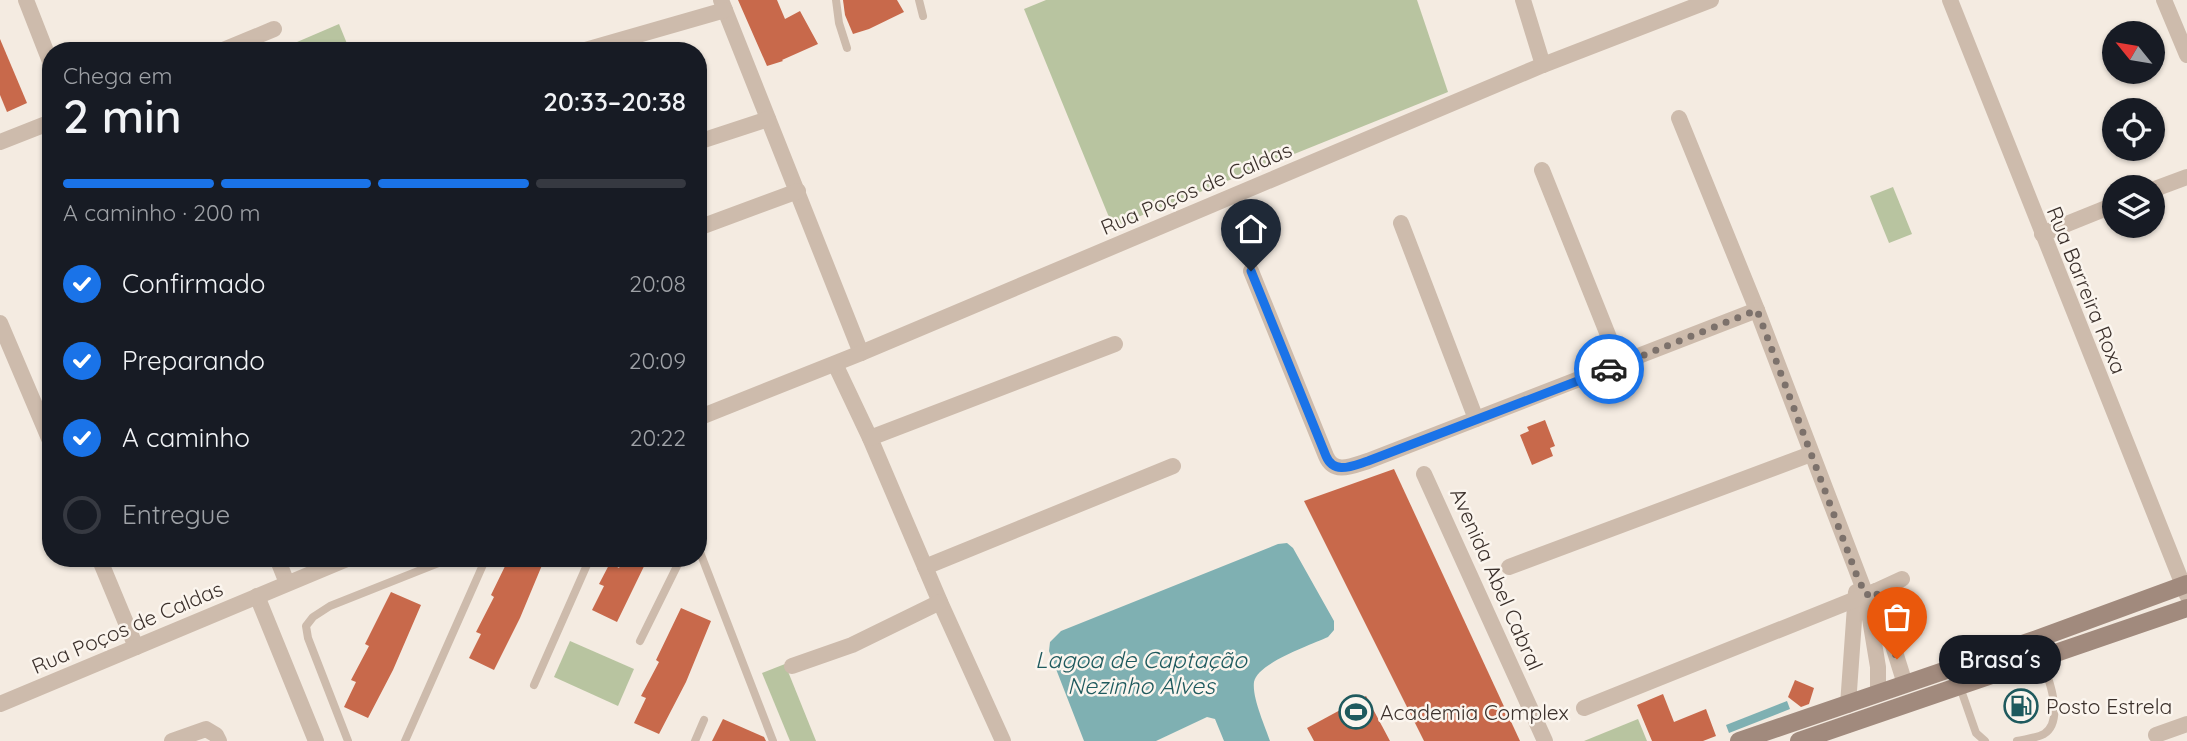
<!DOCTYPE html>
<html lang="pt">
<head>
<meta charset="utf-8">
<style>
  :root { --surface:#171b24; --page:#242831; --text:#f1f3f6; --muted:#9ea1a6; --line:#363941; --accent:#1a73e8 }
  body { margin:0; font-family:Quicksand,sans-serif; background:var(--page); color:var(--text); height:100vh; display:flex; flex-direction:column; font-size:26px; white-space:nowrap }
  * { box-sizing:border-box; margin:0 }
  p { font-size:23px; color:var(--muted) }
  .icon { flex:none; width:38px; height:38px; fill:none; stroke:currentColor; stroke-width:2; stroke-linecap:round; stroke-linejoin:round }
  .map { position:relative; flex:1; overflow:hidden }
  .side { position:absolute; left:42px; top:42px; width:665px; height:525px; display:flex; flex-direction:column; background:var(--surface); border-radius:28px; box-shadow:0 2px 5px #0004 }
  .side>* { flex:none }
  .needle { width:46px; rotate:300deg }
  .tools { position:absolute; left:2102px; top:21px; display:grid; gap:14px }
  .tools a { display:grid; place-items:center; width:63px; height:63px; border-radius:50%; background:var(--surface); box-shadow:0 2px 5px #0004; font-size:35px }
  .pin { position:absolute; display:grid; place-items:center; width:60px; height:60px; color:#fff; margin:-72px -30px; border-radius:50% 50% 50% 0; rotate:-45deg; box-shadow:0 0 7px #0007 }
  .pin .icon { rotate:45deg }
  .courier { position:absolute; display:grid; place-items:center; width:70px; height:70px; margin:-35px; border:5px solid #1a73e8; border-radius:50%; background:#fff; color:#222; box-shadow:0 2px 9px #0007 }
  .bubble { position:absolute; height:49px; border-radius:24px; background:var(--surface); box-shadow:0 2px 5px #0004; font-size:23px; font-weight:600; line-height:49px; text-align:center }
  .headline em { font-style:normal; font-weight:600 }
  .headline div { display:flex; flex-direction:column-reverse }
  .headline { display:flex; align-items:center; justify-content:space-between; height:119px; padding:0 21px }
  h1 { font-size:46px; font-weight:600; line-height:52px }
  .bar { display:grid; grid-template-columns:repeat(4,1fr); gap:10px 7px; align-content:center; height:84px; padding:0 21px }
  .bar i { height:9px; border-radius:5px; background:var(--line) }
  .bar .current { background:var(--accent) }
  .bar p { grid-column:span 4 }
  ol { padding:0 21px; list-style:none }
  li { display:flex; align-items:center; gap:21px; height:77px }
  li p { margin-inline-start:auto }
  li .icon { padding:7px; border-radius:50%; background:var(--accent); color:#fff; stroke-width:4 }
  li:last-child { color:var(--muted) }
  li i { width:38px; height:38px; border:4px solid var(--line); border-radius:50% }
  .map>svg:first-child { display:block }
</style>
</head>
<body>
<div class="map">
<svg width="2187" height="741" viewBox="0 0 2187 741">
  <rect width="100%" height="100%" fill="#f4ebe1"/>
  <g fill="#b8c4a0">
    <polygon points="1046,0 1417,0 1448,92 1113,227 1024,9"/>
    <polygon points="339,24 350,51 276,51"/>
    <polygon points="1893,187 1912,234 1889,243 1870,196"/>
    <polygon points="570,641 634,669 618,706 554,677"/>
    <polygon points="785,664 816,741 790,741 762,673"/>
    <polygon points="1638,719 1647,741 1584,741"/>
  </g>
  <g fill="#7fb0b2">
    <path d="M 1287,543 L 1293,548 L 1334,621 L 1334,630 L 1328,637 C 1311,645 1257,663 1254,682 C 1252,698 1265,726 1270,741 L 1224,741 L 1215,719 L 1207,717 L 1156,741 L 1084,741 L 1049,651 L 1050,642 L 1061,631 L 1278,544 Z"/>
    <polygon points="1787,701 1790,709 1729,733 1726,725"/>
  </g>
  <g fill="#c8694b">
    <polygon points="738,0 777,0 785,19 800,11 818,44 782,60 783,61 767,66"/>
    <polygon points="843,0 897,0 904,12 869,29 853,34 845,15"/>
    <polygon points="0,39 27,103 7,112 0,95"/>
    <polygon points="1545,420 1555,446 1550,448 1553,456 1532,465 1520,435 1529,431 1527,427"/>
    <polygon points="1394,469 1520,741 1424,741 1304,501"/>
    <polygon points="509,558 545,558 520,618 494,670 469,658 481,634 476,632 494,597 491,595"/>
    <polygon points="624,558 648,558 617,622 592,610 604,586 599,584 610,563 619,568"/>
    <polygon points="391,592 421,605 393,670 368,718 344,707 356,682 351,680 369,646 365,644"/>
    <polygon points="681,608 711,621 686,682 659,734 634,723 646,698 641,696 659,662 656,660"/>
    <polygon points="1795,680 1814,688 1809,704 1801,707 1788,697"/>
    <polygon points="1663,694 1674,722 1706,709 1716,736 1703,741 1652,741 1637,705"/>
    <polygon points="1366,696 1390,741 1314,741 1307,728"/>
    <polygon points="723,719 764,737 766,741 712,741"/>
  </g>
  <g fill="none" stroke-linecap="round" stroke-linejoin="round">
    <g stroke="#cdbbac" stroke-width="8">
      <polyline points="836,0 839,23 847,48"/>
      <polyline points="919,0 923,16"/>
      <polyline points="698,547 773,741"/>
      <polyline points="640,641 681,558"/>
      <polyline points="1953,667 1976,733 1985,741"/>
      <polyline points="534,685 590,558"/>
      <polyline points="348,741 308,638 306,626 313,617 330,606 451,558"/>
      <polyline points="405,741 486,558"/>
      <polyline points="695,741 704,720"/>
      <path d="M 2017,741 C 2025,739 2037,738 2044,734 C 2069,718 2042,662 2034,640"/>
    </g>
    <g stroke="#cdbbac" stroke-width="16">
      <polyline points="26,0 51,64"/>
      <polyline points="721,0 861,353"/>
      <polyline points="1523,0 1543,65"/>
      <polyline points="1950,0 2187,595"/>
      <polyline points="2164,0 2187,55"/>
      <polyline points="221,51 274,29"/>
      <polyline points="582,51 725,10"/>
      <polyline points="1679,118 1757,310 1866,595 1878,667 1878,694"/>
      <polyline points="0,142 51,122"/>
      <polyline points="698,142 768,119"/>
      <polyline points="1542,170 1620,365"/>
      <polyline points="2152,190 2187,177"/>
      <polyline points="1401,223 1476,419"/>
      <polyline points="698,228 798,191"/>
      <polyline points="2042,234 2114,205"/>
      <path d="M 1251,271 L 1326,456 C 1334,475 1352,466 1368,461 L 1757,310"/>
      <polyline points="0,323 51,443"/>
      <polyline points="835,364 870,438 940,602 1003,741"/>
      <polyline points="698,418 861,353 1543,65 1711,0"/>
      <polyline points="870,438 1115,344"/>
      <polyline points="1424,474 1545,741"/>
      <polyline points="99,558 136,647"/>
      <polyline points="277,558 287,583"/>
      <polyline points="925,567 1173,466"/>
      <polyline points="1509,567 1811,454"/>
      <polyline points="1876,591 1905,684"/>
      <polyline points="257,596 316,741"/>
      <polyline points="792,666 852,645 940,602"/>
      <polyline points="0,704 349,558"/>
      <polyline points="1848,705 1856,592"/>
      <polyline points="1584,708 1876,591 1902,579"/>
      <polyline points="2156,735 2187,724"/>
      <polyline points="172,741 206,729 216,735 219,741"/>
    </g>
    <g stroke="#a18a7d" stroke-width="18">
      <polyline points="1739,741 2034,640 2187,584"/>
      <polyline points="1799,741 2187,608"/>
    </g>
  </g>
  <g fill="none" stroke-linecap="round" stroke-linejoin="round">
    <polyline stroke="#7c716b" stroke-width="7" stroke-dasharray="0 12.6" points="1609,369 1757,310 1857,576 1866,595 1876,591 1897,659"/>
    <path stroke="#1a73e8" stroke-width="9" d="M 1251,271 L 1326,456 C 1334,475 1352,466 1368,461 L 1609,369"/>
  </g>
  <defs>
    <symbol id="fuel-ring" viewBox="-11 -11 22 22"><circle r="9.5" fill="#fbf5ee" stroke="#1f5a5e" stroke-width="1.5"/><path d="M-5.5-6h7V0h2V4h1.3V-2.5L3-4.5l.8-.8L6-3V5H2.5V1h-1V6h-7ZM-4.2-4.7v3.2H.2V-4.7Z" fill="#1f5a5e"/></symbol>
    <symbol id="stadium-ring" viewBox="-11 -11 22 22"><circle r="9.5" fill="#fbf5ee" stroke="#1f5a5e" stroke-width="1.5"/><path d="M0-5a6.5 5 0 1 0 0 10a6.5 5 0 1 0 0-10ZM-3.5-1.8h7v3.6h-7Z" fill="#1f5a5e"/></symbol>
  </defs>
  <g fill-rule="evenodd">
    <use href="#fuel-ring" x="2002" y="687" width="38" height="38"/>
    <use href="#stadium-ring" x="1337" y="693" width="38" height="38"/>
  </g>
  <g text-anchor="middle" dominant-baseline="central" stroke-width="5" stroke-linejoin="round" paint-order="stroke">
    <g font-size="21" fill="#3b302b" stroke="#fbf5ee">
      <text transform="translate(1196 188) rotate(-23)">Rua Poços de Caldas</text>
      <text transform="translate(2087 290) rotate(68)">Rua Barreira Roxa</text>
      <text transform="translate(1497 579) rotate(66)">Avenida Abel Cabral</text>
      <text transform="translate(127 627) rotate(-23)">Rua Poços de Caldas</text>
    </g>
    <g font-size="21" fill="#3b302b" stroke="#fbf5ee" text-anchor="start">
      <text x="2046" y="706">Posto Estrela</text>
      <text x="1380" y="712">Academia Complex</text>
    </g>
    <g font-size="23" font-style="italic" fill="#1f5a5e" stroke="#fbf5ee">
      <text x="1141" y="659">Lagoa de Captação<tspan x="1141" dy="26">Nezinho Alves</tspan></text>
    </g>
  </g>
</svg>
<div class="tools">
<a><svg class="needle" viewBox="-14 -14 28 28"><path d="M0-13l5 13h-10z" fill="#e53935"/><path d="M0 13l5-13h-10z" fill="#9ea1a6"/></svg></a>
<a><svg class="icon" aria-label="locate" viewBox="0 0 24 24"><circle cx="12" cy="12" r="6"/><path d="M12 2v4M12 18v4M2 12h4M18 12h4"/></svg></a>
<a><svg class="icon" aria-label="layers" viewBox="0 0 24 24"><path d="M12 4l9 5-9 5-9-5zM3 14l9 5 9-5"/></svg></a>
</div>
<div class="pin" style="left:1897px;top:659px;background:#ea580c"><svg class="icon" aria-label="bag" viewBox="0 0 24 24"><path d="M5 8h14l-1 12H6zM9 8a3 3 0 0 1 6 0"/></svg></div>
<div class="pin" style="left:1251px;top:271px;background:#1f2937"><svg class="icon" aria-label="home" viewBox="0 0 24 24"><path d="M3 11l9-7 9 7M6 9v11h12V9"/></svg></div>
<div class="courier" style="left:1609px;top:369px"><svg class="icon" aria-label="car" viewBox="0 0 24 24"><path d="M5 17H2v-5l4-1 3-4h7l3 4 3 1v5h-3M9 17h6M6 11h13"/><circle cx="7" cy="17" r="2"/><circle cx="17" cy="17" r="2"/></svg></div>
<div class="bubble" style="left:1939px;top:635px;width:122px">Brasa´s</div>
<section class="side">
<div class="headline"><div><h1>2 min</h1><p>Chega em</p></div><em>20:33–20:38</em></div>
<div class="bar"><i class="current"></i><i class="current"></i><i class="current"></i><i></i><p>A caminho · 200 m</p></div>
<ol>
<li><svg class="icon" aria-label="check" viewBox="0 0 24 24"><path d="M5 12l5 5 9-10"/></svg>Confirmado<p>20:08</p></li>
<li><svg class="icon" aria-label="check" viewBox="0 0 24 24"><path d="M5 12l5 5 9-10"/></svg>Preparando<p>20:09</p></li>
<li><svg class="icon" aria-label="check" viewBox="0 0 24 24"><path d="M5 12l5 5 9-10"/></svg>A caminho<p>20:22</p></li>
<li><i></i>Entregue</li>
</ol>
</section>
</div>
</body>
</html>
